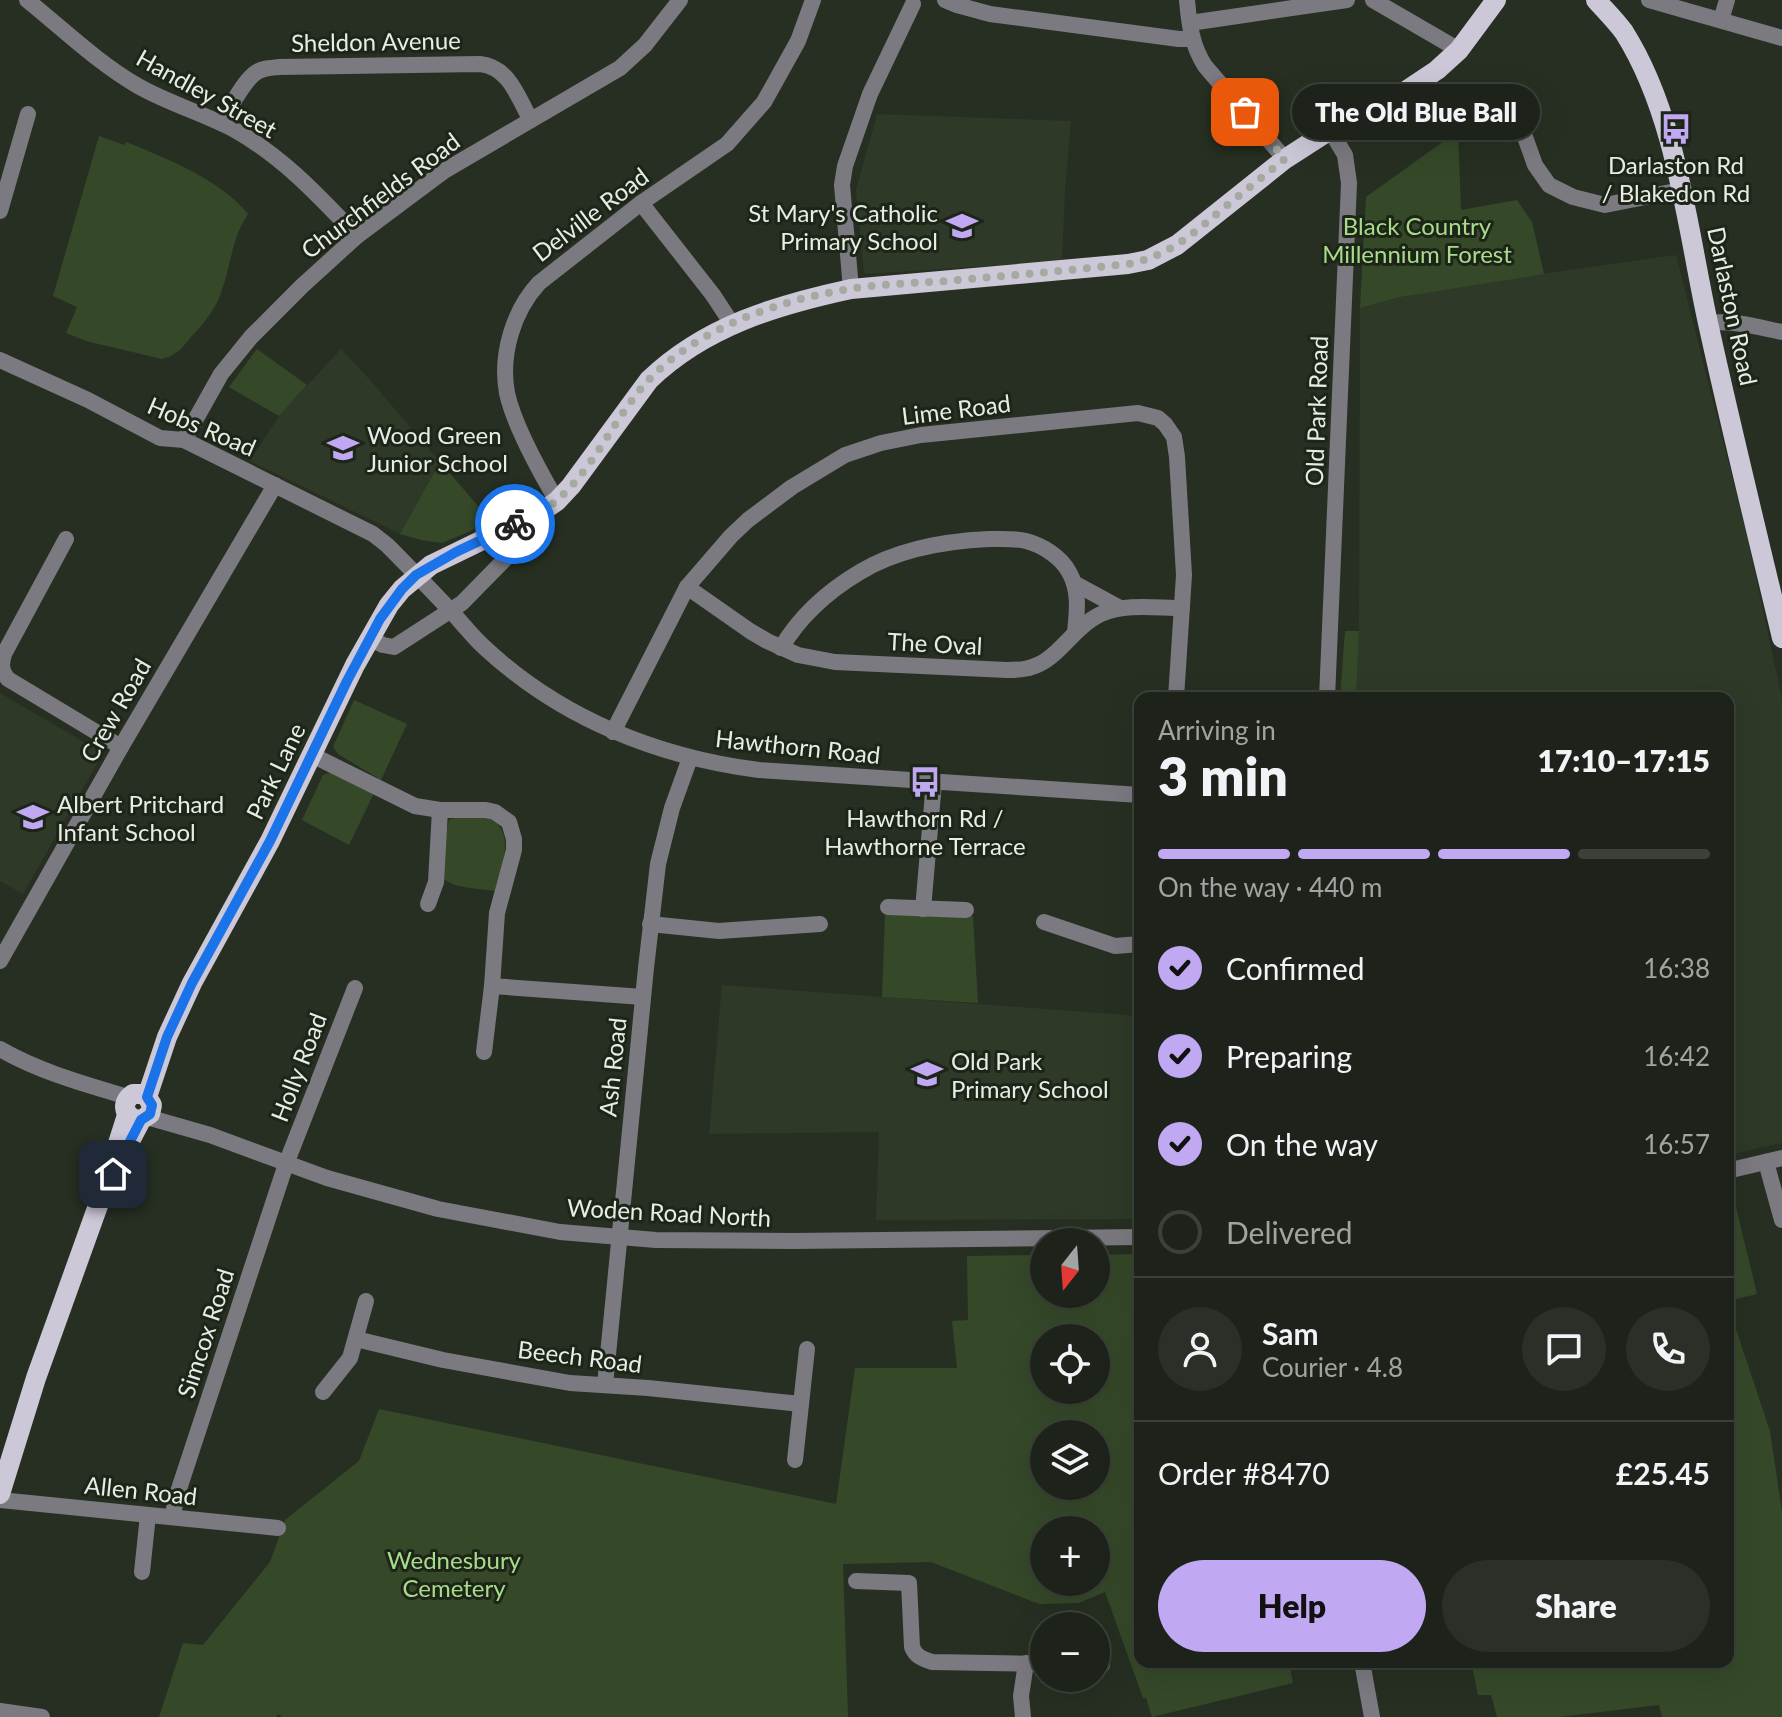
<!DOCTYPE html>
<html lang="en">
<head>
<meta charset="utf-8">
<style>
  :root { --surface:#1d231a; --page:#2a2f27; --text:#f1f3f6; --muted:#a0a4a2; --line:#3b4039; --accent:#c1a8f3 }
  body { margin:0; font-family:Lato,sans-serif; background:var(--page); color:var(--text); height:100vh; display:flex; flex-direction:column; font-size:30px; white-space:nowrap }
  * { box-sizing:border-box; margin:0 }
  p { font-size:26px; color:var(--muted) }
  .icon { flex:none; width:44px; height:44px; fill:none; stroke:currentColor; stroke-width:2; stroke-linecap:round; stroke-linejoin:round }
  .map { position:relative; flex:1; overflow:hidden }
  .sheet { position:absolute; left:1134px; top:692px; width:600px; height:976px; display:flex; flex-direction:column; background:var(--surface); border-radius:16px; box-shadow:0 8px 32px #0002,0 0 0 2px var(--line) }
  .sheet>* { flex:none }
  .needle { width:52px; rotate:197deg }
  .controls { position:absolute; left:1030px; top:1228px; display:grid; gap:16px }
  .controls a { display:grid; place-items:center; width:80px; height:80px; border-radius:50%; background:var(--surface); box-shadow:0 8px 32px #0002,0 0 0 2px var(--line); font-size:40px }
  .pin { position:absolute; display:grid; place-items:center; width:68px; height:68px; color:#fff; margin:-34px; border-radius:16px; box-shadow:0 4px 12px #0006 }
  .courier { position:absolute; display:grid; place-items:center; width:80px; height:80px; margin:-40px; border:6px solid #1a73e8; border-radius:50%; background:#fff; color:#222; box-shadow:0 2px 10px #0007 }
  .bubble { position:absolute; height:56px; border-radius:28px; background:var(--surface); box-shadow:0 8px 32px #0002,0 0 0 2px var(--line); font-size:26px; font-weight:800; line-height:56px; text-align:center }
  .overview em { font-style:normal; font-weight:800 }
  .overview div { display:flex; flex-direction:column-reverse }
  .overview { display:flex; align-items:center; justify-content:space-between; height:136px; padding:0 24px }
  h1 { font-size:52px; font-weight:800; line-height:60px }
  .bar { display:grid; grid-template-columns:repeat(4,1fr); gap:12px 8px; align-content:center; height:96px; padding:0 24px }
  .bar i { height:10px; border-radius:6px; background:var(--line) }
  .bar .selected { background:var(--accent) }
  .bar p { grid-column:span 4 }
  .line { display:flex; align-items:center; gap:20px; padding:0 24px; border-top:2px solid var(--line) }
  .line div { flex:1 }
  .round { display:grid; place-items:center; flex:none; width:84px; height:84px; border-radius:42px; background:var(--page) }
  ol { padding:0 24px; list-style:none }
  li { display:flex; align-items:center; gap:24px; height:88px }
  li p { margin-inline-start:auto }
  li .icon { padding:8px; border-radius:50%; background:var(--accent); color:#111; stroke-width:4 }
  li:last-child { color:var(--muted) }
  li i { width:44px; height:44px; border:4px solid var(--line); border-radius:50% }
  .button { display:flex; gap:16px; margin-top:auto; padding:16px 24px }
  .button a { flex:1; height:92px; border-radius:48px; background:var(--accent); color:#111; font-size:32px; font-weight:800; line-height:92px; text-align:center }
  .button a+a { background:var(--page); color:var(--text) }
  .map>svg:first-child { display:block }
</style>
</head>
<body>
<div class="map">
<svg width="1782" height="1717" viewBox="0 0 1782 1717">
  <rect width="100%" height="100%" fill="#272f22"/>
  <g fill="#2e3927">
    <polygon points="877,114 1071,121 1065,190 1062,261 866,274 864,272 856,190"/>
    <polygon points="1676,255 1748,540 1782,699 1782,1143 1728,1155 1728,698 1356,698 1359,631 1360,308 1400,297 1489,281"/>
    <polygon points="341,349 371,381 440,462 400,534 250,461 279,416"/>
    <polygon points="0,693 103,753 23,894 0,881"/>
    <polygon points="722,985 1140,1016 1140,1219 876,1220 879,1132 709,1134"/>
  </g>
  <g fill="#354929" fill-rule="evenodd">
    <polygon points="1458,131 1461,210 1517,200 1532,222 1544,274 1400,297 1360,308 1366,197"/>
    <path d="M 99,136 L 124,145 L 126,142 C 166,158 221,180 248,214 C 232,237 231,265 222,290 C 216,309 204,323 191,337 C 183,347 176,356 162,359 L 86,341 L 66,333 L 77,307 L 53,296 Z"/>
    <polygon points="257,349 307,385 279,416 229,387"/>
    <polygon points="440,462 492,522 442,543 421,540 400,534"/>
    <polygon points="1345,631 1359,631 1356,698 1340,698"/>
    <polygon points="354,700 407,724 381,780 338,754 333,747"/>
    <polygon points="332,772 375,791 349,845 302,820 323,775"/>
    <path d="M 485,814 C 518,833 502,861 495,891 C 477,888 453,889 440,876 L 443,844 L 449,820 L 462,815 Z"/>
    <polygon points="885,914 973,916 978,1003 882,997"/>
    <polygon points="1728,1174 1757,1294 1728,1301"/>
    <path d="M 1140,1254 L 1140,1662 L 1289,1662 L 1293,1683 L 1152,1717 L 1146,1698 L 1143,1698 L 1105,1592 L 1079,1603 L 1039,1604 L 931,1562 L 843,1564 L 848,1717 L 282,1717 L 278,1714 L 276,1717 L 159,1717 L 183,1643 L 203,1645 L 270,1562 L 285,1520 L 359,1461 L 379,1409 L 836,1504 L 855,1368 L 957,1368 L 952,1321 L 968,1320 L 967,1256 L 1044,1255 L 1044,1294 L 1096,1294 L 1096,1255 ZM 1044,1338 L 1096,1338 L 1096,1390 L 1044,1390 ZM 1044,1434 L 1096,1434 L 1096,1486 L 1044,1486 ZM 1044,1530 L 1096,1530 L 1096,1582 L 1044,1582 Z"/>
    <polygon points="1728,1305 1770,1431 1782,1512 1782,1717 1662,1717 1659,1705 1559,1717 1497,1717 1491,1695 1478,1695 1471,1662 1728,1662"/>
  </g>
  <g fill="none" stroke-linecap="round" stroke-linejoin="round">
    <g stroke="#7c7a81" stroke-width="16">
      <path d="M 27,0 C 63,29 98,63 138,86 C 168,103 202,113 233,129 C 282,156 319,196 357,236"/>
      <polyline points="945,0 957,5 990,14 1179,39 1192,39"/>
      <path d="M 1187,0 C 1189,24 1192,46 1205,66 L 1285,159"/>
      <polyline points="1373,0 1459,50"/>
      <polyline points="1649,0 1782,38"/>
      <polyline points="1721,20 1727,0"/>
      <polyline points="1190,23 1347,0"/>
      <polyline points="1511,98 1535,165 1549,185 1573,197 1605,205 1681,190"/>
      <path d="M 221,123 C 229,109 242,84 254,74 C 261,68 270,68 279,67 L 480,64 C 509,67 518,97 530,119"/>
      <polyline points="641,203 713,295 732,324"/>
      <polyline points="0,211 28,114"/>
      <polyline points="851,289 842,185 845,166 870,94 913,4"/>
      <path d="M 1708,323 C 1733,320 1757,327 1782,332"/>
      <path d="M 0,360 L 88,400 L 160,438 L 184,440 L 373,534 L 387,545 C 409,567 430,589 451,611 C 462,623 472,636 484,647 C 560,718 657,757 759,770 L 1140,795"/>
      <polyline points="184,440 221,374 251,337 302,286 357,236 444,171 620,68 645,45 680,0"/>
      <path d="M 557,501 C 540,472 514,425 507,393 C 500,355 513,311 539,283 L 641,203 L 727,144 L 764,102 L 798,41 L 813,0"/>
      <path d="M 66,539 L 4,654 C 1,665 1,670 8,679 L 121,747"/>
      <polyline points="1074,583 1120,608"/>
      <path d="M 687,587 L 750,631 L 767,641 L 798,655 L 835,662 L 1007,670 C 1016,670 1024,670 1032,667 C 1058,660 1073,627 1101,614 C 1126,603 1156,608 1182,608"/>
      <path d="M 369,638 L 383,645 L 394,647 L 462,603 L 509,555 C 512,545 508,538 502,531"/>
      <path d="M 781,648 C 800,616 828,591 860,572 C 898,549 945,541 989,539 C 1001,539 1014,538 1026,541 C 1042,545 1061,557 1069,572 C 1080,591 1077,612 1075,632"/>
      <polyline points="1327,698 1349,183 1345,155 1330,130"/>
      <polyline points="613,732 687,587 731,536 748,520 792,487 845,455 881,443 921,435 1138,413 1158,418 1165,424 1174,437 1177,457 1184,575 1176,698"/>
      <polyline points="312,755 415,806 440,810 486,810 495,812 509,822 514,839 514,850 497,913 492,986 643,997"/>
      <polyline points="428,904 436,882 440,810"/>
      <polyline points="888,907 966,910"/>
      <polyline points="923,909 934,782"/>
      <polyline points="1044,922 1115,946 1140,944"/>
      <polyline points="650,924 719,931 820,924"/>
      <polyline points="0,961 121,747 275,485"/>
      <path d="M 0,1049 C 40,1072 84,1084 128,1097"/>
      <polyline points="484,1052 492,986"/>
      <polyline points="147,1117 210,1135 327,1178 438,1209 560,1232 656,1240 793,1241 1140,1237"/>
      <polyline points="1766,1162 1782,1220"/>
      <polyline points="1731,1170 1782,1158"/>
      <polyline points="356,1339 443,1360 570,1383 648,1388 801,1404"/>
      <polyline points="605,1385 646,968 658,864 672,808 690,758"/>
      <polyline points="323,1392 350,1358 366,1301"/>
      <polyline points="795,1460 807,1349"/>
      <polyline points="0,1500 278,1528"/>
      <polyline points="172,1517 178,1492 286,1164 355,988"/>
      <polyline points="142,1572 148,1515"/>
      <path d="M 856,1581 L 909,1583 L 912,1647 C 916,1657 923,1659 932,1662 L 1044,1664"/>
      <polyline points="1362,1662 1372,1717"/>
      <polyline points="1096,1665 1102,1665"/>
      <polyline points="0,1711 42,1717"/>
      <polyline points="1023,1717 1021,1696 1026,1663"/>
    </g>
    <g stroke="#cdc8d8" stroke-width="20">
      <path d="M 1596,0 C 1605,10 1616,21 1624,32 C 1677,116 1687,228 1708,323 C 1731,428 1757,533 1782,638"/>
      <path d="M 147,1097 L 167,1037 L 192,983 L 270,841 L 355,665 L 389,605 L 402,589 L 431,565 L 544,510 L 557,501 L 571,486 L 649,380 C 705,326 777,305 851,289 L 1128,264 L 1148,260 L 1177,245 L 1285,159 L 1330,130 L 1401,94 L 1437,70 L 1459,50 L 1496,0"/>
      <path d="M 137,1120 C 124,1116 120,1103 133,1094 L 143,1094 L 147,1097"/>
      <polyline points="127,1147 141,1120 150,1114 152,1105 147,1097"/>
      <polyline points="0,1494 36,1378 100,1200 127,1115"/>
    </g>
  </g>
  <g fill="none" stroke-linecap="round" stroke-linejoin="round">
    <path stroke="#a4aaa0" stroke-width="8" stroke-dasharray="0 14.4" d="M 515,524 C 530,517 545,511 557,500 C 600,463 619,404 662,367 C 713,323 785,299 850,289 C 886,283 923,283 959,280 C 1016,275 1072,270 1128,264 C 1169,256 1194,233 1225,207 C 1245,191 1265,175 1285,159 L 1245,112"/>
    <polyline stroke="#1a73e8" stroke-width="10" points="113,1174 141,1120 150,1114 152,1105 147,1097 167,1037 192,983 270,841 347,681 380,619 402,589 416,575 456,552 515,524"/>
  </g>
  <defs>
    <symbol id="bus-bare" viewBox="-9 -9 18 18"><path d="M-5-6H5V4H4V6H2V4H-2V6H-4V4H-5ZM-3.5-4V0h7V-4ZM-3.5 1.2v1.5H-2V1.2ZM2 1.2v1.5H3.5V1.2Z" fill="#c1a8f3" stroke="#1d2519" stroke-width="2.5" paint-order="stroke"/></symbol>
    <symbol id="school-bare" viewBox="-9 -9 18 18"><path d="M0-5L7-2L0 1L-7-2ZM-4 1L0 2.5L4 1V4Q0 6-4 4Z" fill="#c1a8f3" stroke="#1d2519" stroke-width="2.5" paint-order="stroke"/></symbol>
  </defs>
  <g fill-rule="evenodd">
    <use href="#bus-bare" x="1654" y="107" width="44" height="44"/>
    <use href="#school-bare" x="940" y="204" width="44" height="44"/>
    <use href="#school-bare" x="321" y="426" width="44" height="44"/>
    <use href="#bus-bare" x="903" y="760" width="44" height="44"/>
    <use href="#school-bare" x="11" y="795" width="44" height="44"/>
    <use href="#school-bare" x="905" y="1052" width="44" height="44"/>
  </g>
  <g text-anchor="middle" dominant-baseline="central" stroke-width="6" stroke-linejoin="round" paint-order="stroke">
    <g font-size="24" fill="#e7ece4" stroke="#1d2519">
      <text transform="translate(376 41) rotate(-1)">Sheldon Avenue</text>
      <text transform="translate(207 93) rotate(29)">Handley Street</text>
      <text transform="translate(380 195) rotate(-37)">Churchfields Road</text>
      <text transform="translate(590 214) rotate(-37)">Delville Road</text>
      <text transform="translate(1733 306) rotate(78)">Darlaston Road</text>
      <text transform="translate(956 409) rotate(-7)">Lime Road</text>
      <text transform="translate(1316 411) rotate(-88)">Old Park Road</text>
      <text transform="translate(202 426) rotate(23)">Hobs Road</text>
      <text transform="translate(935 643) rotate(3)">The Oval</text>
      <text transform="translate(115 710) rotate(-60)">Crew Road</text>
      <text transform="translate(798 746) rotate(6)">Hawthorn Road</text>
      <text transform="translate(275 771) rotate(-64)">Park Lane</text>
      <text transform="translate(298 1067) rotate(-69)">Holly Road</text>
      <text transform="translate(612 1067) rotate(-84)">Ash Road</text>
      <text transform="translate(669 1212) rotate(3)">Woden Road North</text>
      <text transform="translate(205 1333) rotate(-72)">Simcox Road</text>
      <text transform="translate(580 1356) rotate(7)">Beech Road</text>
      <text transform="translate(141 1490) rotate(6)">Allen Road</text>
    </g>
    <g font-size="24" fill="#e7ece4" stroke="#1d2519" text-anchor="start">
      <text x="1676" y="164" text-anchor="middle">Darlaston Rd<tspan x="1676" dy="28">/ Blakedon Rd</tspan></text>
      <text x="938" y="212" text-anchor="end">St Mary's Catholic<tspan x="938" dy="28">Primary School</tspan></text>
      <text x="367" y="434">Wood Green<tspan x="367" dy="28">Junior School</tspan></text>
      <text x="57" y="803">Albert Pritchard<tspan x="57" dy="28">Infant School</tspan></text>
      <text x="925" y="817" text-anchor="middle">Hawthorn Rd /<tspan x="925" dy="28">Hawthorne Terrace</tspan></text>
      <text x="951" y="1060">Old Park<tspan x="951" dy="28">Primary School</tspan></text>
    </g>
    <g font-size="24" fill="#a8dc88" stroke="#1d2519">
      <text x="1417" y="225">Black Country<tspan x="1417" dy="28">Millennium Forest</tspan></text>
      <text x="454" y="1559">Wednesbury<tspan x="454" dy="28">Cemetery</tspan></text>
    </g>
  </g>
</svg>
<div class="controls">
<a><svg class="needle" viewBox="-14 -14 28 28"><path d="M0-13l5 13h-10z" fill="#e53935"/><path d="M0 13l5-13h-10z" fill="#a0a4a2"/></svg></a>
<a><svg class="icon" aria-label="locate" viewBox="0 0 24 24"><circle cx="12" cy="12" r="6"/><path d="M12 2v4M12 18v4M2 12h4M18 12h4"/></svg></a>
<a><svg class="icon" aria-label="layers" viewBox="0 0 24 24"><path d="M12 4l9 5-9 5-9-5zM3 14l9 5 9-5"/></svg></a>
<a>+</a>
<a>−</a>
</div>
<div class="pin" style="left:1245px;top:112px;background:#ea580c"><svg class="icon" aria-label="bag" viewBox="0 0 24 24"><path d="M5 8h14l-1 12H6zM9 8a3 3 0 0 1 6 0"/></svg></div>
<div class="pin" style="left:113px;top:1174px;background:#1f2937"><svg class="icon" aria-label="home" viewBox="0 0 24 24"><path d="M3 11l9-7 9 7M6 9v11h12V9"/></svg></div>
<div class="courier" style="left:515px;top:524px"><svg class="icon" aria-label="bike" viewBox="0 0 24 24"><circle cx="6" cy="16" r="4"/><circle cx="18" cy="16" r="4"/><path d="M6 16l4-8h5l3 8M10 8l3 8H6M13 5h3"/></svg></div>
<div class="bubble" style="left:1292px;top:84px;width:248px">The Old Blue Ball</div>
<section class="sheet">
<div class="overview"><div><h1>3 min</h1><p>Arriving in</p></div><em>17:10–17:15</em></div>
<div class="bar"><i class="selected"></i><i class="selected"></i><i class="selected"></i><i></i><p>On the way · 440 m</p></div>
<ol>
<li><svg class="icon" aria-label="check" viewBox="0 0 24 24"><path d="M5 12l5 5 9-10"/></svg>Confirmed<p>16:38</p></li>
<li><svg class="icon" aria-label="check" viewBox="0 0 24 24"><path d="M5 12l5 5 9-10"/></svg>Preparing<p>16:42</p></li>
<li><svg class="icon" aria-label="check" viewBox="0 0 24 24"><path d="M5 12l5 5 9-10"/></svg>On the way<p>16:57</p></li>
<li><i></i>Delivered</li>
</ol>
<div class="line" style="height:144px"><a class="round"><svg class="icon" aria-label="person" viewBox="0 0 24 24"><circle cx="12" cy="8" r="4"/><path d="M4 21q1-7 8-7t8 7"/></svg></a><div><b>Sam</b><p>Courier · 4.8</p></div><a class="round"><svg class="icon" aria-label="chat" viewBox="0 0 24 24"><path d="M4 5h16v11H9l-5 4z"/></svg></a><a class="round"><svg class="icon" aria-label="phone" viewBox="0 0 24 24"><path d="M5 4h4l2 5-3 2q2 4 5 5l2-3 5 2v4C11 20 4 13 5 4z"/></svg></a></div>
<div class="line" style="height:104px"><div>Order #8470</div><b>£25.45</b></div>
<div class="button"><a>Help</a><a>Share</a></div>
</section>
</div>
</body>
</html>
